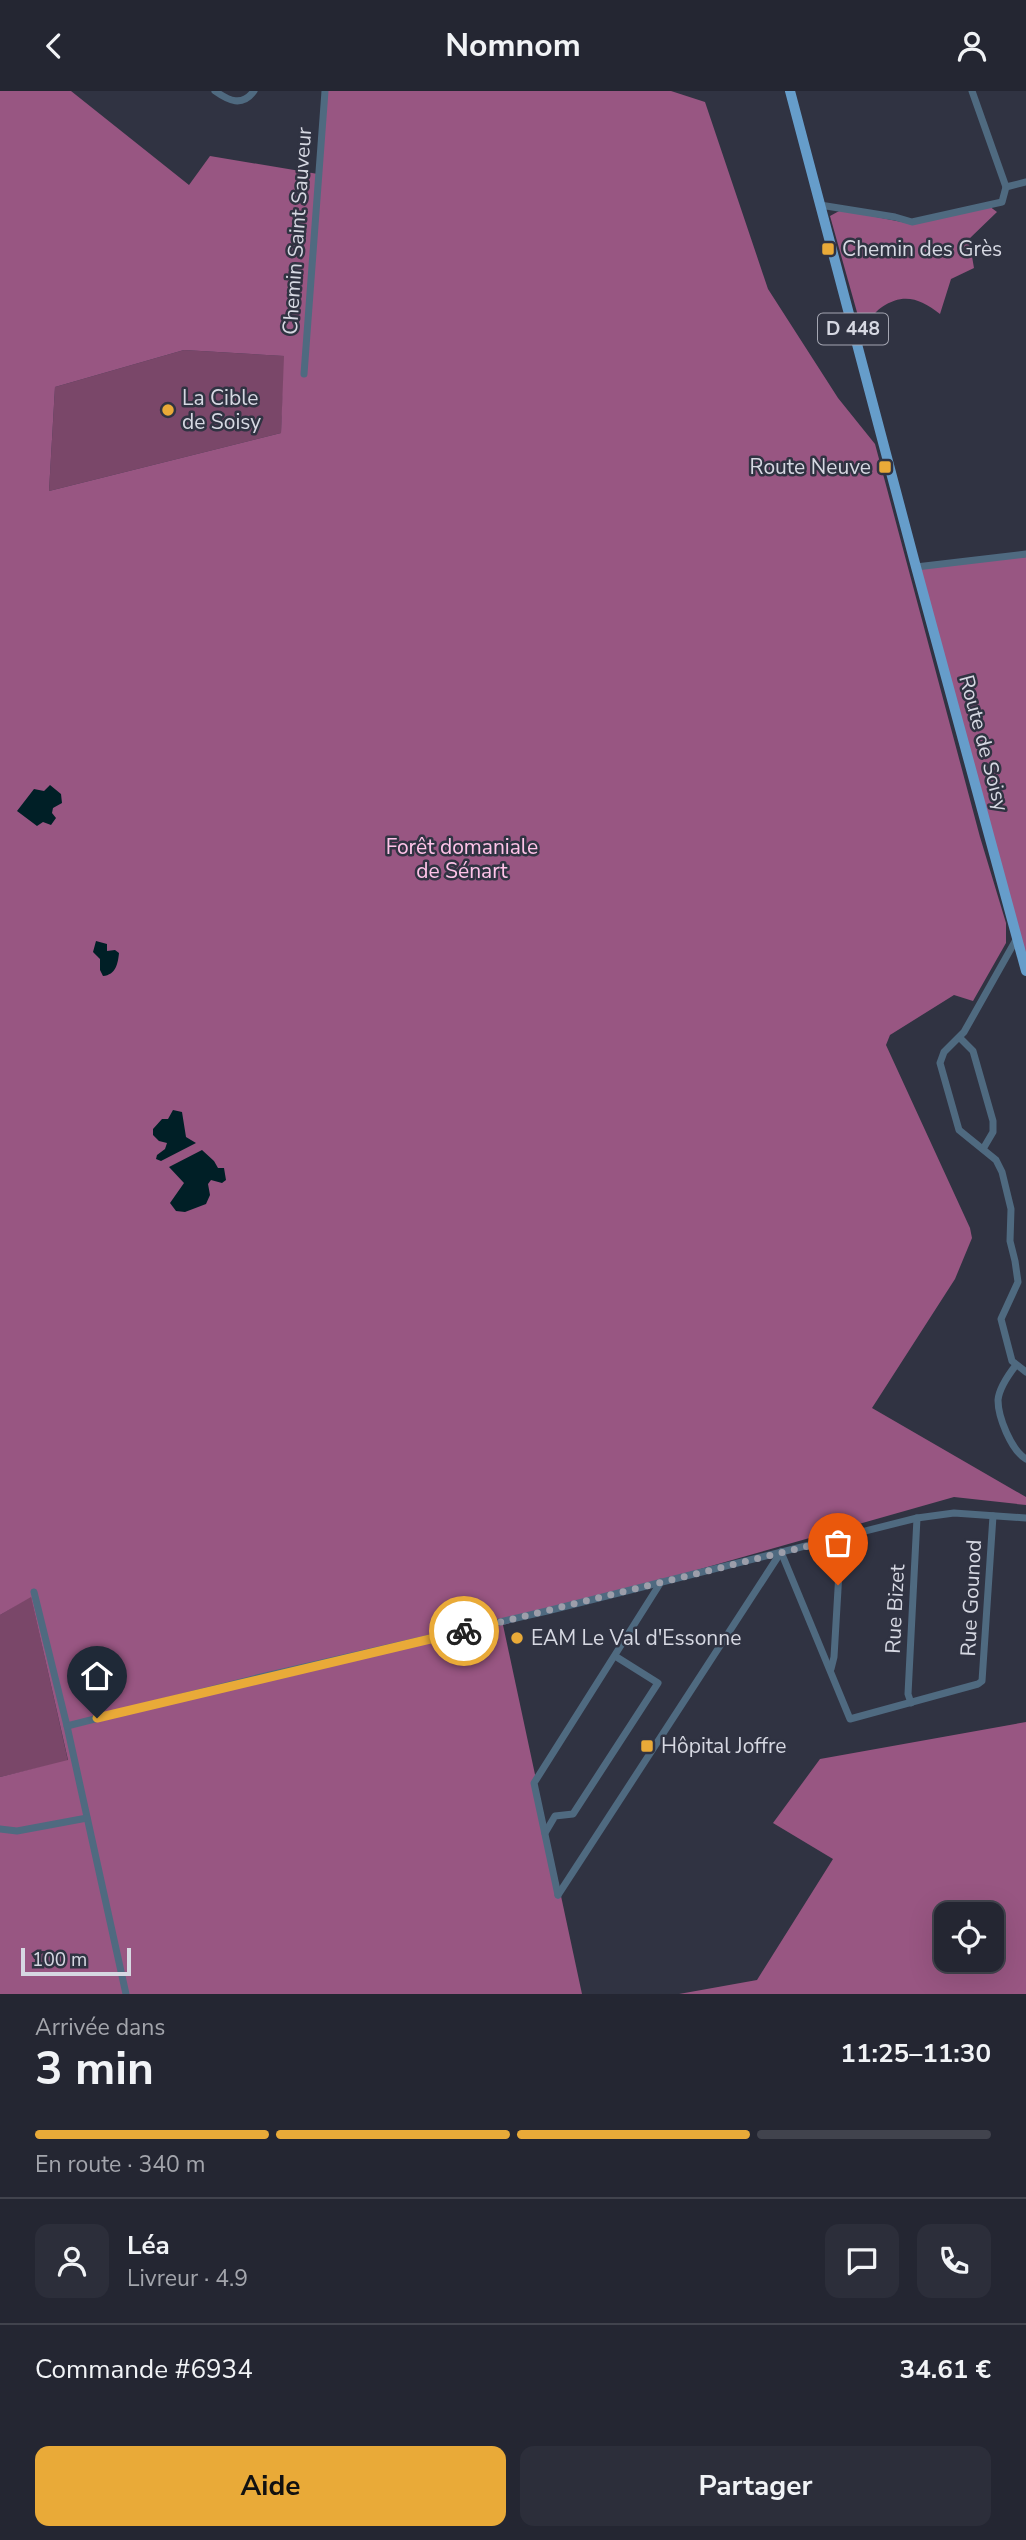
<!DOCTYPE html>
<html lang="fr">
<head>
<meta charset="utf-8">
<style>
  :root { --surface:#242632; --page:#2c2e3a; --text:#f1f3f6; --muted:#a3a5ac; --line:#41434d; --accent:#e9aa38 }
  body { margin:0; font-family:"Nunito Sans",sans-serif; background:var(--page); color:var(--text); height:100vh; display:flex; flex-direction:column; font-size:26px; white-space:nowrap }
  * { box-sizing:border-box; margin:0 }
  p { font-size:23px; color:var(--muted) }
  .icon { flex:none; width:38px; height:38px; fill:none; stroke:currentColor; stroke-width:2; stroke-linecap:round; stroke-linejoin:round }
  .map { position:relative; height:1903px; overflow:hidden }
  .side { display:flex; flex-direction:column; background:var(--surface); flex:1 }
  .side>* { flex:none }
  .controls { position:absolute; left:934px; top:1811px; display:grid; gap:14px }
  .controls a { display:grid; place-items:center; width:70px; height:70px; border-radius:14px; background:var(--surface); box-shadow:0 7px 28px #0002,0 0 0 2px var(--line); font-size:35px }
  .scale { position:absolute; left:21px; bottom:18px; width:110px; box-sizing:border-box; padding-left:7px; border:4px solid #d6d8e2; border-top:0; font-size:19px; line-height:24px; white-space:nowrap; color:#d6d8e2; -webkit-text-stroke:5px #303342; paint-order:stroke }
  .pin { position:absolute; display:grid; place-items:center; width:60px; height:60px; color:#fff; margin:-72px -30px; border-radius:50% 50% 50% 0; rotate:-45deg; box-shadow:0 0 7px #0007 }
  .pin .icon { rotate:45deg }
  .courier { position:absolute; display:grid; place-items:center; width:70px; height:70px; margin:-35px; border:5px solid #e9aa38; border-radius:50%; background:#fff; color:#222; box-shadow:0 2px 9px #0007 }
  .overview em { font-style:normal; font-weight:700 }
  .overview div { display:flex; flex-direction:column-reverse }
  .overview { display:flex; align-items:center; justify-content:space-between; height:119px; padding:0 35px }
  h1 { font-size:46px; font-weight:700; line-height:52px }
  .bar { display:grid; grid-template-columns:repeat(4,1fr); gap:10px 7px; align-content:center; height:84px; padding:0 35px }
  .bar i { height:9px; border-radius:5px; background:var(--line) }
  .bar .current { background:var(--accent) }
  .bar p { grid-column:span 4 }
  .line { display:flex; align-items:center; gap:18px; padding:0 35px; border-top:2px solid var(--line) }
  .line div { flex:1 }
  .round { display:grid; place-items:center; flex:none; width:74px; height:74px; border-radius:14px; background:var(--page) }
  .action { display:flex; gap:14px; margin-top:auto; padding:14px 35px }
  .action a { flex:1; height:80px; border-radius:14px; background:var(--accent); color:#111; font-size:28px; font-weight:700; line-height:80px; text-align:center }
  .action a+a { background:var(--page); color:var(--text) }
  header { display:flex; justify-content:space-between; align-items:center; height:91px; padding:0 35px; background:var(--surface); font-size:32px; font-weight:700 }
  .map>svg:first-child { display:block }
</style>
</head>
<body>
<header><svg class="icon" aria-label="back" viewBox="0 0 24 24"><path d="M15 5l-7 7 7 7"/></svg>Nomnom<svg class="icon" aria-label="person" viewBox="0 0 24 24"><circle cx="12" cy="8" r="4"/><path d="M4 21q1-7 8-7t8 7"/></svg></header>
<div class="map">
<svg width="1026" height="1903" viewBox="0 0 1026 1903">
  <rect width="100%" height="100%" fill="#303342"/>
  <g fill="#7a4769">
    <polygon points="184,259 285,265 281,342 49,400 55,296"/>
    <polygon points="31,1505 68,1670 0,1686 0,1524"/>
  </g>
  <g fill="#985682" fill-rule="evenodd">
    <path d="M 0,0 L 71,0 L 189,94 L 210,65 L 318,83 L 327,0 L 671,0 L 705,11 L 768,198 L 838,307 L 875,353 L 980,746 L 1006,832 L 1006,852 L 973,910 L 954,904 L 890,944 L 886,954 L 970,1137 L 972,1147 L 955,1188 L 872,1317 L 1026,1406 L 1026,1414 L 954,1406 L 503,1534 L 582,1903 L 0,1903 L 0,1686 L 68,1669 L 31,1506 L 0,1524 ZM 184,259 L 284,265 L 281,342 L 49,400 L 55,296 Z"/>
    <path d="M 989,115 L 997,121 L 969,148 L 974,177 L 951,188 L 940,223 C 921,208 904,201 882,216 C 873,222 871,230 860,232 L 830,125 L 841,119 L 912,133 Z"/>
    <polygon points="1026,466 1026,880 916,476"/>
    <path d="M 1026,1631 L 1026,1903 L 679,1903 L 757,1889 L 833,1768 L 773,1732 L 820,1668 ZM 947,1824 L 992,1824 L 992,1869 L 947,1869 Z"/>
  </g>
  <g fill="#001f26">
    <polygon points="50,694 61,703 62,712 53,717 52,722 56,727 51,734 43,731 37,735 17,720 34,698 44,700"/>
    <path d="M 96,850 L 107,853 L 107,860 L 115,859 L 119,862 C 118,872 116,884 103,885 L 100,879 L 100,868 L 93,861 Z"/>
    <polygon points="173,1019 182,1021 186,1046 196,1052 161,1070 156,1068 157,1064 165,1058 167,1052 159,1050 153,1044 153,1038 162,1028 168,1028"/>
    <polygon points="202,1059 214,1070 218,1077 224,1077 226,1089 222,1092 211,1089 208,1093 210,1104 206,1113 185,1121 176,1120 170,1112 184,1092 169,1076"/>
  </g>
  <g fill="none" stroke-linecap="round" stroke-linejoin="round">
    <g stroke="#4f6a80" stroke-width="7">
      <path d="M 215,0 C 229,10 242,16 254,0"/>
      <polyline points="972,0 1006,96"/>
      <polyline points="820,114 895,126 912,131 1002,111 1006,96 1026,91"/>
      <polyline points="304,283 325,0"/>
      <polyline points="916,476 1026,463"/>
      <polyline points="1017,847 964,941 944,961 940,972 959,1039 996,1069 1002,1081 1011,1118 1010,1150 1015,1170 1018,1191 1001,1228 1012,1270 1026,1281"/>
      <polyline points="960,947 973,960 993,1030 993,1041 983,1058"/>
      <path d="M 1016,1274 C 1009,1283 999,1298 998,1309 C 998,1326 1011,1359 1026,1368"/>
      <polyline points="781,1461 850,1628 978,1593 982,1590 993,1425"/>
      <polyline points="34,1501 67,1635 126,1903"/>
      <polyline points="831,1578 834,1566 841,1447"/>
      <polyline points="911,1612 908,1603 917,1427"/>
      <polyline points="67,1635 257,1587 547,1520 917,1427 954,1422 1026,1427"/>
      <polyline points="0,1738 17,1740 87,1727"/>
      <polyline points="545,1742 555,1725 573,1723 658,1592 615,1565"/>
      <polyline points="558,1804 781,1461"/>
      <polyline points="558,1804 534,1692 661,1491"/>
    </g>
    <polyline stroke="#669dca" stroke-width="10" points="790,0 916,476 1026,880"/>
  </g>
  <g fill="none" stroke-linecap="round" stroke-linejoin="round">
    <polyline stroke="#9c9eaa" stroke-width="7" stroke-dasharray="0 12.6" points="464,1540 841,1447 838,1494"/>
    <polyline stroke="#e9aa38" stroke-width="9" points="97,1627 464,1540"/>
  </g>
  <g fill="#e9aa38" stroke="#303342" stroke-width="2.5">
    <rect x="821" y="151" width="14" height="14" rx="3.5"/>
    <circle cx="168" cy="319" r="7"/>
    <rect x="878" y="369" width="14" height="14" rx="3.5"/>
    <circle cx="517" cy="1547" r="7"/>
    <rect x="640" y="1648" width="14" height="14" rx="3.5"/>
  </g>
  <g text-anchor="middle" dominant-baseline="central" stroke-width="5" stroke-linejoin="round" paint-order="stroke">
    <rect fill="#303342" stroke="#a4a6b2" stroke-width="2" x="818" y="222.5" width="70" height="31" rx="5"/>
    <g font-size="19" font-weight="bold" fill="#d6d8e2">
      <text x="853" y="238">D 448</text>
    </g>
    <g font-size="21" fill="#d6d8e2" stroke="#303342">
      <text transform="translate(297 140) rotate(-86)">Chemin Saint Sauveur</text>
      <text transform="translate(984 652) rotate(75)">Route de Soisy</text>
      <text transform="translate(971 1507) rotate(-87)">Rue Gounod</text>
      <text transform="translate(895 1518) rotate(-87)">Rue Bizet</text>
    </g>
    <g font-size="21" fill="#d6d8e2" stroke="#303342" text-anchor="start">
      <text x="842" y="158">Chemin des Grès</text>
      <text x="182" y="307">La Cible<tspan x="182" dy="24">de Soisy</tspan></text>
      <text x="871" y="376" text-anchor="end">Route Neuve</text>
      <text x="531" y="1547">EAM Le Val d'Essonne</text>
      <text x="661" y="1655">Hôpital Joffre</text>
    </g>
    <g font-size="21" fill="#ffc4e9" stroke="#303342">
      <text x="462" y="756">Forêt domaniale<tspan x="462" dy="24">de Sénart</tspan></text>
    </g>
  </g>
</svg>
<div class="controls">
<a><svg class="icon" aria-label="locate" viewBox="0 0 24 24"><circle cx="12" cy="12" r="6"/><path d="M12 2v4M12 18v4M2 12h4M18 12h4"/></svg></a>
</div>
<div class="scale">100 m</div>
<div class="pin" style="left:838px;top:1494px;background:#ea580c"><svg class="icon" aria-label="bag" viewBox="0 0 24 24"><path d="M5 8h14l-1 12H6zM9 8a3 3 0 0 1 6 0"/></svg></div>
<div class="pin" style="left:97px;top:1627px;background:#1f2937"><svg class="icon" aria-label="home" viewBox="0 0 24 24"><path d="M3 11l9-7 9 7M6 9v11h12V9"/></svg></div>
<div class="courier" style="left:464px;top:1540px"><svg class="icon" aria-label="bike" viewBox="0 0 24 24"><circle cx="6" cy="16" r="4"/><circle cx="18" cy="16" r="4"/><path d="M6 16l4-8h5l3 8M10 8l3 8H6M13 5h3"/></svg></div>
</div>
<section class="side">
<div class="overview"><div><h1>3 min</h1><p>Arrivée dans</p></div><em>11:25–11:30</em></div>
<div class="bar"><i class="current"></i><i class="current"></i><i class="current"></i><i></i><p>En route · 340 m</p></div>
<div class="line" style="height:126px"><a class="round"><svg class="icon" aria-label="person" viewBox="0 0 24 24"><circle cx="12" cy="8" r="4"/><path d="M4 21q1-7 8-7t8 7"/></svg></a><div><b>Léa</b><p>Livreur · 4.9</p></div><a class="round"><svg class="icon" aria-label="chat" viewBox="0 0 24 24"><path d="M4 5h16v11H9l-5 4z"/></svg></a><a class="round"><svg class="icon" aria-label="phone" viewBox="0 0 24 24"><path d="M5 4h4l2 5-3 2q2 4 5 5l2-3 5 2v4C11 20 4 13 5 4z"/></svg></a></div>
<div class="line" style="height:91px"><div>Commande #6934</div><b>34.61 €</b></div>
<div class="action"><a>Aide</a><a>Partager</a></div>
</section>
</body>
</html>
